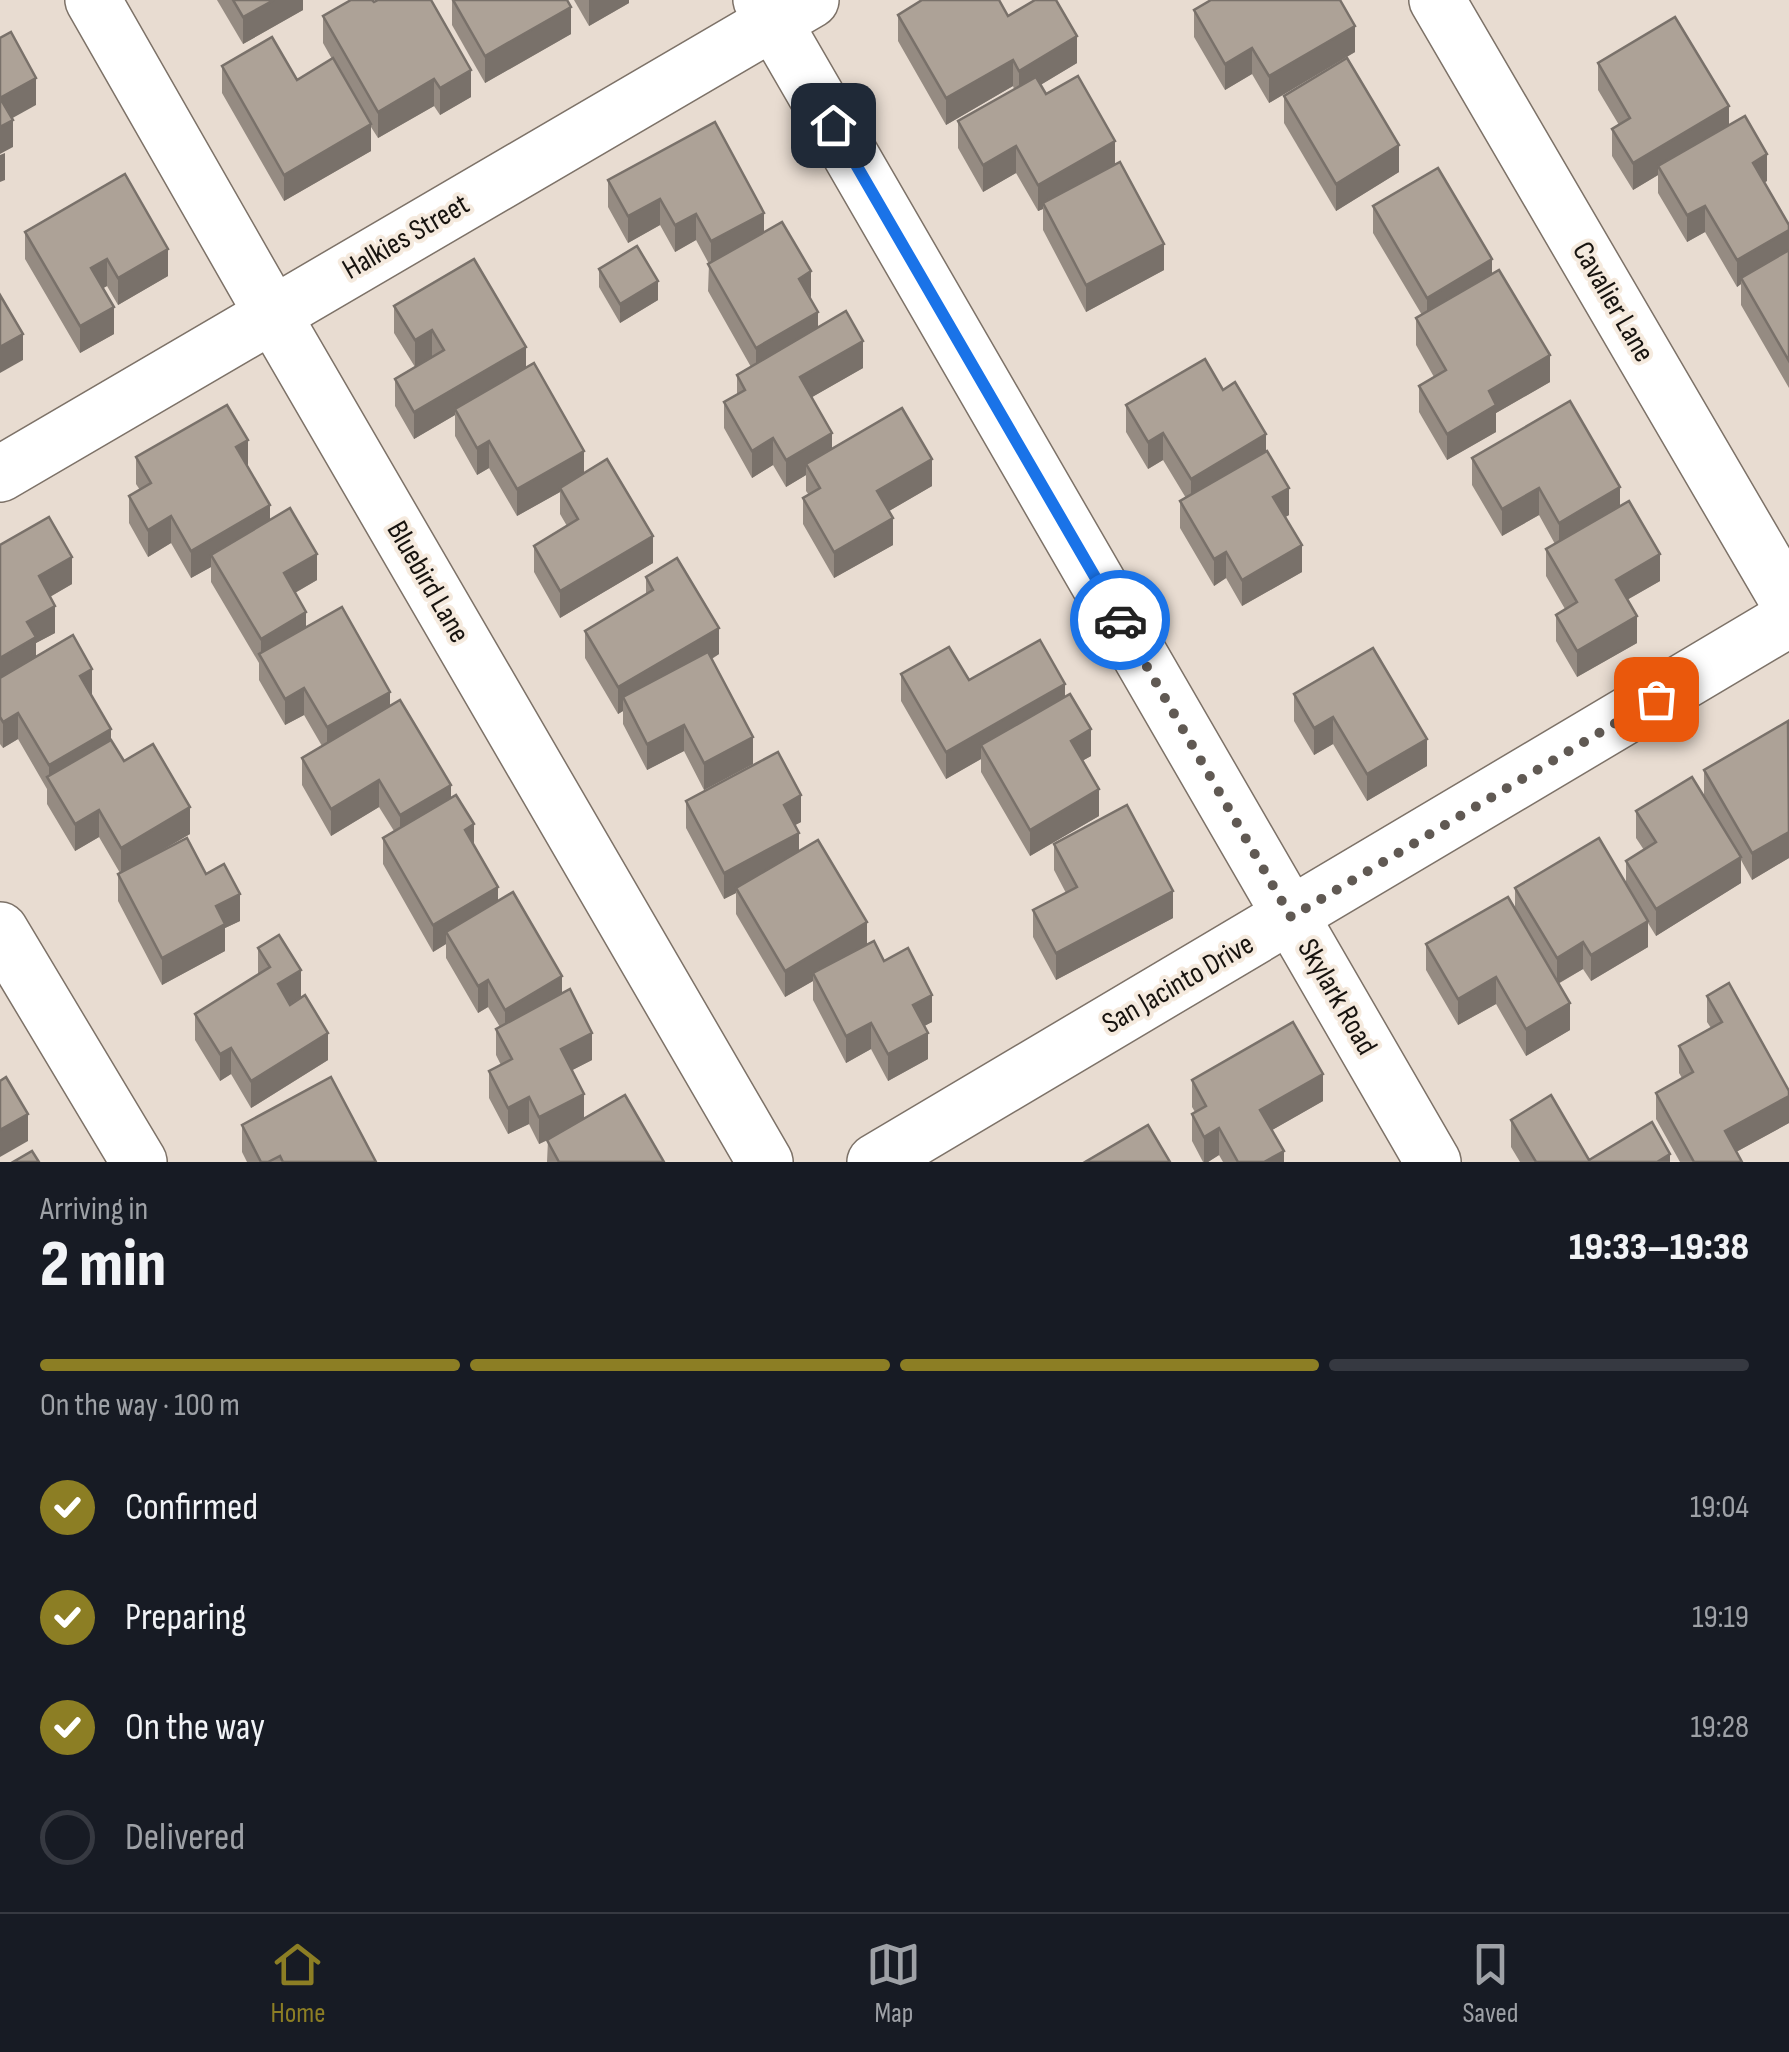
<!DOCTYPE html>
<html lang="en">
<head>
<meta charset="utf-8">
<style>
  :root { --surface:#171b24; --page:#242831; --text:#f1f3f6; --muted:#9ea1a6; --line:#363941; --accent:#8c7e24 }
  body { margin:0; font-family:"Sofia Sans Condensed",sans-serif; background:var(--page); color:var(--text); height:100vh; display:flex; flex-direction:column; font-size:38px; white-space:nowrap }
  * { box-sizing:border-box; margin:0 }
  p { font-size:32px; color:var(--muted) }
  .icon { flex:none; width:55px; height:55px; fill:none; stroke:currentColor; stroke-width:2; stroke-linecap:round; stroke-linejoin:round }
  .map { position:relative; height:1162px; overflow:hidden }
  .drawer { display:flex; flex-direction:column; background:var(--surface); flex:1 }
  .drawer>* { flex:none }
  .pin { position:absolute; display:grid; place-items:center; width:85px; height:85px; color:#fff; margin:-42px; border-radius:20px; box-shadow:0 5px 15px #0006 }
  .courier { position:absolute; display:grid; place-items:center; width:100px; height:100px; margin:-50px; border:8px solid #1a73e8; border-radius:50%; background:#fff; color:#222; box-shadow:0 2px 12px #0007 }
  .summary em { font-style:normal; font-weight:800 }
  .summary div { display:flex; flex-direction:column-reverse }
  .summary { display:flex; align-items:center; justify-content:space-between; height:170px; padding:0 40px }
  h1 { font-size:65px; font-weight:800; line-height:75px }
  .bar { display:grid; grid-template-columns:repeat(4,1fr); gap:15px 10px; align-content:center; height:120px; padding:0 40px }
  .bar i { height:12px; border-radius:8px; background:var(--line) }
  .bar .selected { background:var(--accent) }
  .bar p { grid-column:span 4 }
  ol { padding:0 40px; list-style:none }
  li { display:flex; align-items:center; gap:30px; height:110px }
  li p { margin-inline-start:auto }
  li .icon { padding:10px; border-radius:50%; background:var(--accent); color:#fff; stroke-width:4 }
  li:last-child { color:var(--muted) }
  li i { width:55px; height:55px; border:5px solid var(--line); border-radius:50% }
  .menu { display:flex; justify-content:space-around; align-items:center; height:140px; border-top:2px solid var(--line); background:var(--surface); font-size:28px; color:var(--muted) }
  .menu a { display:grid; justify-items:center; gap:5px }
  .menu .selected { color:var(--accent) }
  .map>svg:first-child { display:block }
</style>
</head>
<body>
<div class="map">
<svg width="1789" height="1162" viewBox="0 0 1789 1162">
  <rect width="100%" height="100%" fill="#e8dcd1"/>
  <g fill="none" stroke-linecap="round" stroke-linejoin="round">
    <defs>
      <g id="minor">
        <polyline points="93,0 273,315 765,1162"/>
        <polyline points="761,0 1433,1162"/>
        <polyline points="1437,0 1789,603"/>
        <polyline points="0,474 811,0"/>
        <polyline points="0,930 139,1162"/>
        <polyline points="875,1162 1789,619"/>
      </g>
    </defs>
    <use href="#minor" stroke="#7d7268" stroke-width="58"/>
    <use href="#minor" stroke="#fff" stroke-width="55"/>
  </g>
  <g fill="#958b82">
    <polygon points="217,0 303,0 303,10 243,44"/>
    <polygon points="452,0 567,0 571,34 485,83 452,25"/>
    <polygon points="574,0 629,0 629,3 589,26"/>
    <polygon points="1194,10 1355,52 1269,103 1252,74 1225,90 1194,37"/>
    <polygon points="898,15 1008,16 1077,63 1040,85 1046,94 1115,164 1164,270 1086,312 1043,230 1043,209 1038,211 1016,173 983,192 958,148 958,121 1014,89 1013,86 946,125 898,41"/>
    <polygon points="323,16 471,97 440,115 434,106 378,138 371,127 371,151 284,201 222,93 222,66 297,80 332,59 323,43"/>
    <polygon points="1598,63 1729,125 1767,181 1764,182 1789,225 1789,388 1741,305 1741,284 1737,287 1705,232 1687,242 1658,193 1658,175 1633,190 1612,156 1612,129 1619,125 1598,90"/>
    <polygon points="1284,96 1399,172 1336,211 1284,123"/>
    <polygon points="608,180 764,232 810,298 818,328 863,368 812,397 832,449 932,486 889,511 893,545 834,578 803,524 803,498 809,495 806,491 806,475 786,487 773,465 752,478 724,428 724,402 737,394 737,375 751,367 708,291 709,264 696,240 675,252 660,225 628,243 608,207"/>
    <polygon points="1373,206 1492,274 1550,382 1496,413 1496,432 1447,460 1419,412 1419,386 1434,377 1416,345 1416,318 1422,315 1373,233"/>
    <polygon points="25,232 168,276 118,305 107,286 103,288 114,334 80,353 25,259"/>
    <polygon points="599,269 658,300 620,323 599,287"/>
    <polygon points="394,306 526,368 584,473 653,563 560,618 534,572 534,546 567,526 560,514 560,492 517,516 489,468 477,475 455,436 455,415 414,439 395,406 395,379 415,367 394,333"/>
    <polygon points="1223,390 1266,452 1289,515 1285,517 1302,572 1242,606 1226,578 1214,586 1180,528 1180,501 1186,498 1163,460 1148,469 1126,432 1126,405"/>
    <polygon points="136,457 248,466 270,519 317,580 295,593 306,627 390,706 451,798 498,901 562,993 592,1060 572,1070 584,1119 664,1162 547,1162 548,1140 539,1144 529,1124 508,1134 489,1098 489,1071 501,1065 496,1055 496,1029 500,1027 488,1007 478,1013 446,958 446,944 433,952 383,864 383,838 394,831 379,807 331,836 302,785 302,758 322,746 304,715 285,725 259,680 259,663 211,582 211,567 191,578 171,543 148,557 129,523 129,496 140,490 136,484"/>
    <polygon points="1472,458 1620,506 1660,581 1627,600 1637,643 1577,677 1556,641 1556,615 1565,609 1546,576 1546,549 1555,544 1539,515 1502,536 1472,485"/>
    <polygon points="0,545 72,584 50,597 55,633 36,643 36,657 92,696 111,740 124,761 190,834 145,860 206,874 240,921 225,928 225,951 162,985 118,901 118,874 120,873 99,837 75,851 47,804 47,789 18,739 3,748 0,744"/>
    <polygon points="646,577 719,654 712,659 753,764 704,790 684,751 647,770 623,724 623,711 618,714 585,658 585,631 646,594"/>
    <polygon points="901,674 969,680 1065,697 1091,756 1082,761 1099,816 1030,856 981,772 981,759 946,779 901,701"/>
    <polygon points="1294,694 1427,766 1367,801 1333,744 1314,755 1294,721"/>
    <polygon points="1789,723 1789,858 1752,880 1741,860 1741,883 1656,936 1648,923 1648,947 1591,981 1583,969 1558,984 1570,1030 1526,1056 1496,1004 1458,1025 1426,970 1426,944 1515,910 1515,888 1626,884 1626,861 1644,850 1636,838 1636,811 1704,797 1704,770"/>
    <polygon points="686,801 801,822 795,825 799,851 867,944 884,961 932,1022 924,1026 928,1059 888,1081 871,1049 846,1063 813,1000 813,981 785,997 736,914 736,893 724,899 686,828"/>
    <polygon points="1054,844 1173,918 1056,980 1033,937 1033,910 1066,893 1054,870"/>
    <polygon points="258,948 301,997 290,1004 328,1060 251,1108 231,1074 220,1081 195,1040 195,1014 258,975"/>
    <polygon points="1707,996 1789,1123 1736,1152 1742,1162 1680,1162 1656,1119 1656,1093 1682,1078 1679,1073 1679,1046 1711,1028 1707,1022"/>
    <polygon points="1192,1080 1323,1101 1272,1130 1284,1162 1223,1162 1219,1155 1208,1162 1203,1162 1192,1141 1192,1114 1195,1112 1192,1107"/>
    <polygon points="1511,1120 1589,1160 1670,1162 1520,1162 1511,1147"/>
    <polygon points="242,1125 376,1162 247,1162 242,1152"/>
  </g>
  <g fill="#79716a">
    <polygon points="274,0 303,0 303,10 243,44 243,17"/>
    <polygon points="589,0 629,0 629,3 589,26"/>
    <polygon points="571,7 571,34 485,83 485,56"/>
    <polygon points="1355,26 1355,52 1269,103 1269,76"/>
    <polygon points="1077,36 1077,63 1019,98 1019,71"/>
    <polygon points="1252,48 1252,74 1225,90 1225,64"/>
    <polygon points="1013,60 1013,86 946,125 946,98"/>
    <polygon points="471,70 471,97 440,115 440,88"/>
    <polygon points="36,78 36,105 0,125 0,98"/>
    <polygon points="434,79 434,106 378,138 378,112"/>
    <polygon points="1729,106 1729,133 1658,166 1658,175 1633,190 1633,163"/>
    <polygon points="13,120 13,147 0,154 0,127"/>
    <polygon points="371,124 371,151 284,201 284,175"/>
    <polygon points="1115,141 1115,168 1043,203 1043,209 1038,211 1038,185"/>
    <polygon points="1399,145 1399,172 1336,211 1336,184"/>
    <polygon points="1016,146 1016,173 983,192 983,165"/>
    <polygon points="5,153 5,180 0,182 0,155"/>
    <polygon points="1767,154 1767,181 1753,189 1753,163"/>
    <polygon points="660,199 660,225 628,243 628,216"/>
    <polygon points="1705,206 1705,232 1687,242 1687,215"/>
    <polygon points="764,213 764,239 711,268 711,241"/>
    <polygon points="696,214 696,240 675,252 675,225"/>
    <polygon points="1789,230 1789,256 1741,278 1741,284 1737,287 1737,260"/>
    <polygon points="1164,244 1164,270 1086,312 1086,285"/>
    <polygon points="168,249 168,276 118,305 118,278"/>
    <polygon points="107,259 107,286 91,295 91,268"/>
    <polygon points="1492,259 1492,286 1427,324 1427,298"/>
    <polygon points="811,271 811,298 799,279"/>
    <polygon points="658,281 658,300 620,323 620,304"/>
    <polygon points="114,307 114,334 80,353 80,326"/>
    <polygon points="818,312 818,339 756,375 756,348"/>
    <polygon points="432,330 432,357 415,367 415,340"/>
    <polygon points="23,334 23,360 0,373 0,347"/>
    <polygon points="863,341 863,368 800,404 800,377"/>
    <polygon points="526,347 526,373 455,409 455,415 414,439 414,412"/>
    <polygon points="1550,355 1550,382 1496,413 1496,432 1447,460 1447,434 1489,391"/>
    <polygon points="832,433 832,460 806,464 806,475 786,487 786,460"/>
    <polygon points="1163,433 1163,460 1148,469 1148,442"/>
    <polygon points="1266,434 1266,461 1191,506 1191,479"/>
    <polygon points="773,438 773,465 752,478 752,451"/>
    <polygon points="248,440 248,467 236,447"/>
    <polygon points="489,441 489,468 477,475 477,448"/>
    <polygon points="584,451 584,478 560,488 560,492 517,516 517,489"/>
    <polygon points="932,459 932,486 877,518 877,491"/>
    <polygon points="1620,487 1620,514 1559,550 1559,523"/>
    <polygon points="1289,488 1289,515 1273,524 1273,497"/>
    <polygon points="1539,488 1539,515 1502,536 1502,509"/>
    <polygon points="270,505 270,532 211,555 211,567 191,578 191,551"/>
    <polygon points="171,516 171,543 148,557 148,530"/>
    <polygon points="893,518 893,545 834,578 834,552"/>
    <polygon points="653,536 653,563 560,618 560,591"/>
    <polygon points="1302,545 1302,572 1242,606 1242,580"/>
    <polygon points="1226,552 1226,578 1214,586 1214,559"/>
    <polygon points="317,554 317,580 284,599 284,573"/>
    <polygon points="1660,554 1660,581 1616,606 1616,580"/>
    <polygon points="72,557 72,584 39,603 39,576"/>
    <polygon points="55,606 55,633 36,643 36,664 0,685 0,658 27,622"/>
    <polygon points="306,612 306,638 261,656 261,639"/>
    <polygon points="1637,616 1637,643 1577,677 1577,651"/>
    <polygon points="719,628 719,654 628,708 623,697 623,711 618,714 618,687"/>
    <polygon points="92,669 92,696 80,703 80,676"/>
    <polygon points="1065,684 1065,711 981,745 981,759 946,779 946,752"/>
    <polygon points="304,688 304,715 285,725 285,699"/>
    <polygon points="390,692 390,719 327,754 327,727"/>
    <polygon points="18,713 18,739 3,748 3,722"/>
    <polygon points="1333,717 1333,744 1314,755 1314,728"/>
    <polygon points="684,725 684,751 647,770 647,744"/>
    <polygon points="111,729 111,756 49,780 49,765"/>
    <polygon points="1091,729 1091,756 1071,767 1071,741"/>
    <polygon points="753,737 753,764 704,790 704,763"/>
    <polygon points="1427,739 1427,766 1367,801 1367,774"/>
    <polygon points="379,780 379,807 331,836 331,809"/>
    <polygon points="451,785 451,812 400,842 400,815"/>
    <polygon points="1099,789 1099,816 1030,856 1030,830"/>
    <polygon points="801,795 801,822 784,831 784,805"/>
    <polygon points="190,807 190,834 121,874 121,848"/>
    <polygon points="99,810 99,837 75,851 75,824"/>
    <polygon points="474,824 474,851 465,830"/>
    <polygon points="1789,832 1789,858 1752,880 1752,853"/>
    <polygon points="799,833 799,860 736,888 736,893 724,899 724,873"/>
    <polygon points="1741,857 1741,883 1656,936 1656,909"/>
    <polygon points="498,887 498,914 446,932 446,944 433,952 433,925"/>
    <polygon points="1173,891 1173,918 1056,980 1056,953"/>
    <polygon points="240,894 240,921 225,928 225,951 162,985 162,958 216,906"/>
    <polygon points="1648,921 1648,947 1591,981 1591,955"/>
    <polygon points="867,922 867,949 813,973 813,981 785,997 785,971"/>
    <polygon points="1583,942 1583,969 1557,984 1557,958"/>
    <polygon points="301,970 301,997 278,1011 278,984"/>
    <polygon points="562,976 562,1003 505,1036 505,1010"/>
    <polygon points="1496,977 1496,1004 1458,1025 1458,999"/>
    <polygon points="488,980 488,1007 478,1013 478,986"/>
    <polygon points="932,995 932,1022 913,1032 913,1005"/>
    <polygon points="1570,1003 1570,1030 1526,1056 1526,1029"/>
    <polygon points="871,1023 871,1049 846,1063 846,1036"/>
    <polygon points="328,1033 328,1060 251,1108 251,1081"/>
    <polygon points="592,1033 592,1060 561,1076 561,1049"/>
    <polygon points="928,1033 928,1059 888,1081 888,1054"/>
    <polygon points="231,1048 231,1074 220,1081 220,1054"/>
    <polygon points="1323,1074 1323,1101 1260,1137 1260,1110"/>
    <polygon points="584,1094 584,1121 539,1144 539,1117"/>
    <polygon points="1789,1096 1789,1123 1725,1158 1725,1131"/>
    <polygon points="529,1097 529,1124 508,1134 508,1108"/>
    <polygon points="28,1114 28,1141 0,1157 0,1130"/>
    <polygon points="1219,1128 1219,1155 1208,1162 1204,1162 1204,1137"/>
    <polygon points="1284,1151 1284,1162 1264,1162"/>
    <polygon points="1670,1154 1670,1162 1657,1162"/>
  </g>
  <g fill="#ada297" stroke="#79716a" stroke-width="2.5">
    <polygon points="233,0 274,0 243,17"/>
    <polygon points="351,0 372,0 374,2 378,0 431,0 471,70 440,88 434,79 378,112 323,16"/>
    <polygon points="453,0 567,0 571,7 485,56"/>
    <polygon points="922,0 999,0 1008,16 1035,0 1056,0 1077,36 1019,71 1013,60 946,98 898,15"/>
    <polygon points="1211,0 1340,0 1355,26 1269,76 1252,48 1225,64 1194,10"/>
    <polygon points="1675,17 1729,106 1633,163 1612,129 1630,118 1598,63"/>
    <polygon points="11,32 36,78 0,98 13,120 0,127 0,38"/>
    <polygon points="272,37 297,80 333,58 371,124 284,175 222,66"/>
    <polygon points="1347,58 1399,145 1336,184 1284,96"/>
    <polygon points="1078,76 1115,141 1038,185 1016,146 983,165 958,121 1036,77 1046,94"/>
    <polygon points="1745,116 1767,154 1753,163 1789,225 1789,230 1737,260 1705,206 1687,215 1658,166"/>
    <polygon points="715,122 764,213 711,241 696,214 675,225 660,199 628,216 608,180"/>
    <polygon points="1120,162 1164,244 1086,285 1043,203"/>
    <polygon points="1438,168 1492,259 1427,298 1373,206"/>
    <polygon points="125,174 168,249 118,278 107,259 91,268 114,307 80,326 25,232"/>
    <polygon points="782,222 811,271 799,279 818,312 756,348 708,264"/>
    <polygon points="637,246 658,281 620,304 599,269"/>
    <polygon points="1789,250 1789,361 1741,278"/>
    <polygon points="474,259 526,347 414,412 395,379 444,350 432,330 415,340 394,306"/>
    <polygon points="1499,270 1550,355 1489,391 1496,405 1447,434 1419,386 1446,370 1416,318"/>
    <polygon points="0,295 23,334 0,347"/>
    <polygon points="846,311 863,341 800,377 832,433 786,460 773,438 752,451 724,402 745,390 737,375"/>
    <polygon points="1205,359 1223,390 1235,382 1266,434 1191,479 1163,433 1148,442 1126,405"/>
    <polygon points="534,363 584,451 517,489 489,441 477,448 455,409"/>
    <polygon points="1570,401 1620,487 1559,523 1539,488 1502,509 1472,458"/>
    <polygon points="227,405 248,440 236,447 270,505 191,551 171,516 148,530 129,496 151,483 136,457"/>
    <polygon points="902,408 932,459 877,491 893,518 834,552 803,498 820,488 806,464"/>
    <polygon points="1267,451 1289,488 1273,497 1302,545 1242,580 1226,552 1214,559 1180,501"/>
    <polygon points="607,459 653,536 560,591 534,546 578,519 560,488"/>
    <polygon points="1629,501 1660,554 1616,580 1637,616 1577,651 1556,615 1577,602 1546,549"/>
    <polygon points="290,508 317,554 284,573 306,612 261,639 211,555"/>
    <polygon points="49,517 72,557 39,576 55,606 27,622 36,637 0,658 0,545"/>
    <polygon points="677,558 719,628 618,687 585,631 653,590 646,577"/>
    <polygon points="342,607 390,692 327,727 304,688 285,699 259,654"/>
    <polygon points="73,635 92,669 80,676 111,729 49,765 18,713 3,722 0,717 0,678"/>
    <polygon points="1040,640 1065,684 946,752 901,674 949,647 969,680"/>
    <polygon points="1373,648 1427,739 1367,774 1333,717 1314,728 1294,694"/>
    <polygon points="708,652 753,737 704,763 684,725 647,744 623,697"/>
    <polygon points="1070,694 1091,729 1071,741 1099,789 1030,830 981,745"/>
    <polygon points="400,700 451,785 400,815 379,780 331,809 302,758"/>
    <polygon points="1788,721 1789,832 1752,853 1704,770"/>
    <polygon points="111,740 124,761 153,744 190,807 121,848 99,810 75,824 47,777"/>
    <polygon points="778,752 801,795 784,805 799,833 724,873 686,801"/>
    <polygon points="1692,777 1741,857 1656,909 1626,861 1656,842 1636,811"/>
    <polygon points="456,795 474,824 465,830 498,887 433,925 383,838"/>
    <polygon points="1127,805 1173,891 1056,953 1033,910 1077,887 1054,844"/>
    <polygon points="187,838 206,874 224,864 240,894 216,906 225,924 162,958 118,874"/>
    <polygon points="1599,838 1648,921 1591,955 1583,942 1557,958 1515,888"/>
    <polygon points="818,840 867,922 785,971 736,888"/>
    <polygon points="513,892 562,976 505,1010 488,980 478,986 446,932"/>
    <polygon points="1508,897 1570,1003 1526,1029 1496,977 1458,999 1426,944"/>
    <polygon points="279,935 301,970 278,984 290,1005 305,995 328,1033 251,1081 231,1048 220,1054 195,1014 270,967 258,948"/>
    <polygon points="874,941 884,961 908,948 932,995 913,1005 928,1033 888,1054 871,1023 846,1036 813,973"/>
    <polygon points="1729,983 1789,1091 1789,1096 1725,1131 1742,1162 1694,1162 1656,1093 1693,1072 1679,1046 1722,1022 1707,996"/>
    <polygon points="570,989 592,1033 561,1049 584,1094 539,1117 529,1097 508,1108 489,1071 512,1059 496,1029"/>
    <polygon points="1293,1022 1323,1074 1260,1110 1284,1151 1264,1162 1238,1162 1219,1128 1204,1137 1192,1114 1206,1106 1192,1080"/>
    <polygon points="6,1077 28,1114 0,1130 0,1081"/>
    <polygon points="331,1077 376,1162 283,1162 280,1156 268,1162 261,1162 242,1125"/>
    <polygon points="625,1095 664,1162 559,1162 547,1140"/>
    <polygon points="1551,1095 1589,1160 1652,1122 1670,1154 1657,1162 1536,1162 1511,1120"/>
    <polygon points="1148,1125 1170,1162 1085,1162"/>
    <polygon points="32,1151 39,1162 13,1162"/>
  </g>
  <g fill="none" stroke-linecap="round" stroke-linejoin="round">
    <polyline stroke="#605953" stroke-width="10" stroke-dasharray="0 18" points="1120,620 1291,917 1656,699"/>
    <polyline stroke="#1a73e8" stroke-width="12" points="833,125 1120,620"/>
  </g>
  <g text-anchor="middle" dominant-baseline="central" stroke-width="8" stroke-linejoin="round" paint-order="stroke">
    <g font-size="30" fill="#17130f" stroke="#f5eade">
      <text transform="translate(406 237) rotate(-30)">Halkies Street</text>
      <text transform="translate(1613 302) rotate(60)">Cavalier Lane</text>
      <text transform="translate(428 582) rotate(60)">Bluebird Lane</text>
      <text transform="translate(1178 984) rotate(-30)">San Jacinto Drive</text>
      <text transform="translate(1337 997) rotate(60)">Skylark Road</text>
    </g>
  </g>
</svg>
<div class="pin" style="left:1656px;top:699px;background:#ea580c"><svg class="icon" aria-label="bag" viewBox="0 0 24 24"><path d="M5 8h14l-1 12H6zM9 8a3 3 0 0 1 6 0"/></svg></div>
<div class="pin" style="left:833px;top:125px;background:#1f2937"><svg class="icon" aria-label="home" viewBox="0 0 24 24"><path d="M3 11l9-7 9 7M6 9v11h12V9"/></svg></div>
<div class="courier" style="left:1120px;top:620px"><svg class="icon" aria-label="car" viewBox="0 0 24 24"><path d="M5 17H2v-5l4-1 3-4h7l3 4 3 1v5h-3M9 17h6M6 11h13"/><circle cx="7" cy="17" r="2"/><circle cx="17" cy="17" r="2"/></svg></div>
</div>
<section class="drawer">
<div class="summary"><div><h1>2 min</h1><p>Arriving in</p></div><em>19:33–19:38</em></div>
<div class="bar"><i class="selected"></i><i class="selected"></i><i class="selected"></i><i></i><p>On the way · 100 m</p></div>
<ol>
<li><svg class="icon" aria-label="check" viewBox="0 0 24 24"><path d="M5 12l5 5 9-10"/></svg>Confirmed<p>19:04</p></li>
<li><svg class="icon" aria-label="check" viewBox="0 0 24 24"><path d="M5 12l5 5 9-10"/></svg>Preparing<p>19:19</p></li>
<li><svg class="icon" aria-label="check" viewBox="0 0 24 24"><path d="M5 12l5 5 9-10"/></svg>On the way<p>19:28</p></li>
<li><i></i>Delivered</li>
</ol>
</section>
<nav class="menu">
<a class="selected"><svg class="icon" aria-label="home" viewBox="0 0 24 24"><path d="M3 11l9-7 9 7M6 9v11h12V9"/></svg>Home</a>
<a><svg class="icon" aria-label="map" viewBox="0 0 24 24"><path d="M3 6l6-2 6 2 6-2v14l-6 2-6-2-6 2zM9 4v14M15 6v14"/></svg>Map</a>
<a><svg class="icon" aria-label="saved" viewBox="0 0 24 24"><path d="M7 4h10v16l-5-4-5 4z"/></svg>Saved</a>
</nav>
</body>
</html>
